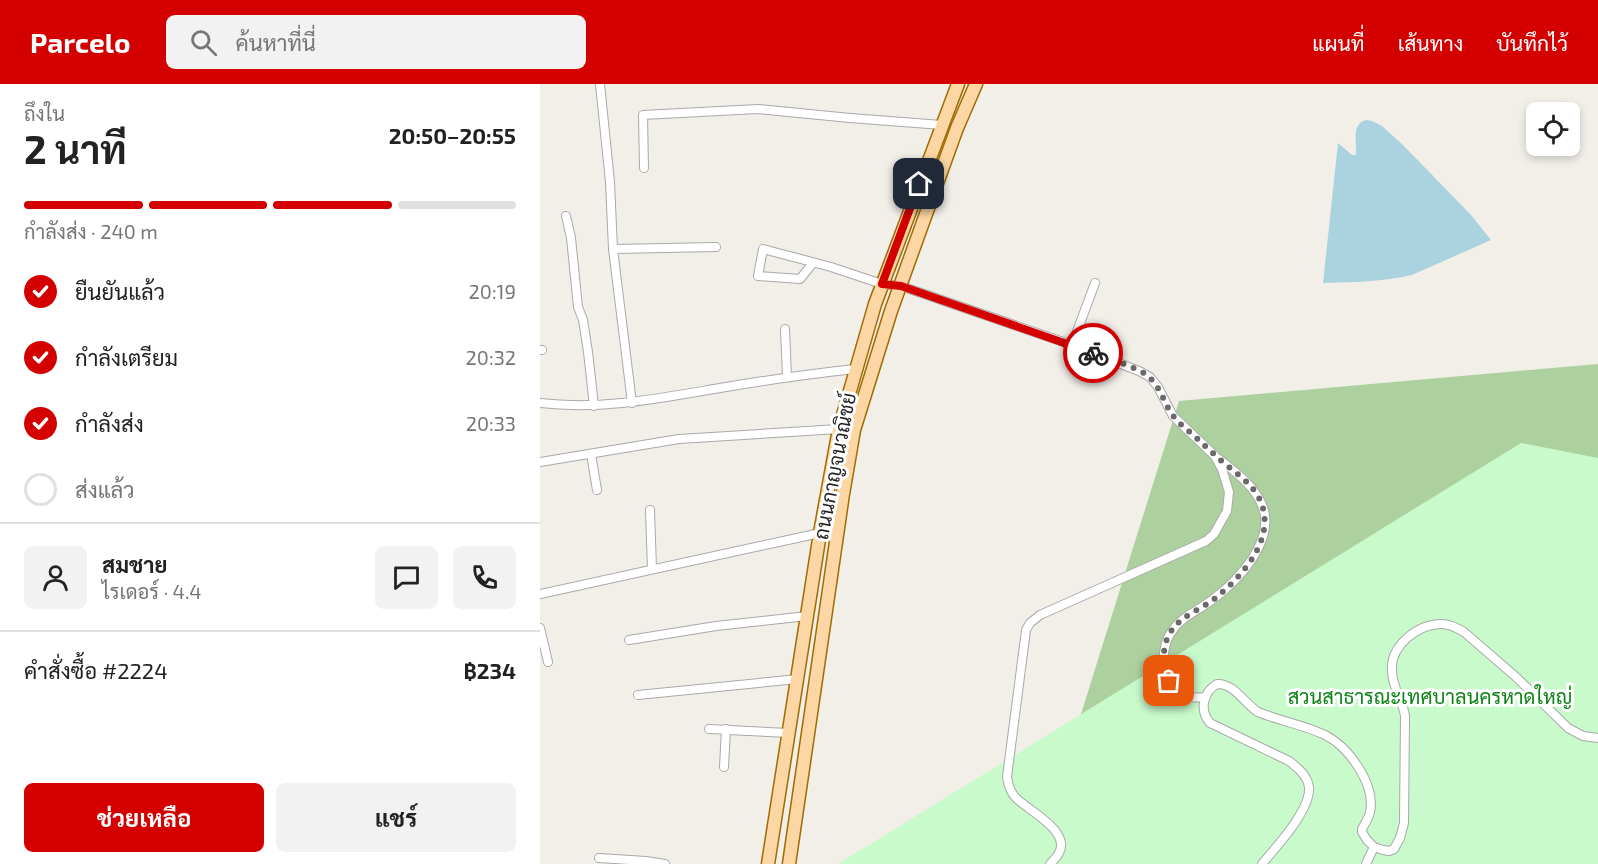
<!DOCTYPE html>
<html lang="th">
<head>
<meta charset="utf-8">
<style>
  :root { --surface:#fff; --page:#f2f2f2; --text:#222; --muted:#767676; --line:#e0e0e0; --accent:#d40000 }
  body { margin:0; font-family:"Exo 2",Sarabun,sans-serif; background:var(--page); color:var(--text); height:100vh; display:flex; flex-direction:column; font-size:22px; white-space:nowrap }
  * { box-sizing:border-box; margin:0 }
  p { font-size:20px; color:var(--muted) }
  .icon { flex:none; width:33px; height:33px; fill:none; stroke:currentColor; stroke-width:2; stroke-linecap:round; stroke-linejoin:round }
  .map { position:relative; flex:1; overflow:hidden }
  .sheet { display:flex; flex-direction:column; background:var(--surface); width:540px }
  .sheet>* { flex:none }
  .controls { position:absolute; left:986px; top:18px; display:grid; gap:12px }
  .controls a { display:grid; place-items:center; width:54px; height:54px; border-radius:9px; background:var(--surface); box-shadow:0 3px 9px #0003; font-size:30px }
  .pin { position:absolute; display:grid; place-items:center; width:51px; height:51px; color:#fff; margin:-26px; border-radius:12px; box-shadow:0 3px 9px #0006 }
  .courier { position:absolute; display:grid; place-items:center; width:60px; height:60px; margin:-30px; border:4px solid #d40000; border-radius:50%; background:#fff; color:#222; box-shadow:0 2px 8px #0007 }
  .headline em { font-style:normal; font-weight:700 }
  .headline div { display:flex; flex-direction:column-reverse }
  .headline { display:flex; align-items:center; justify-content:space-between; height:102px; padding:0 24px }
  h1 { font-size:39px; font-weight:700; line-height:45px }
  .bar { display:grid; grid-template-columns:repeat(4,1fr); gap:9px 6px; align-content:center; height:72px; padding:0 24px }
  .bar i { height:8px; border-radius:4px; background:var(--line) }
  .bar .active { background:var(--accent) }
  .bar p { grid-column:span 4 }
  .line { display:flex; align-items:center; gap:15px; padding:0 24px; border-top:2px solid var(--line) }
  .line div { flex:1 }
  .round { display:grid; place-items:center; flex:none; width:63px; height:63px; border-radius:9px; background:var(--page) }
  ol { padding:0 24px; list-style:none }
  li { display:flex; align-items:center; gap:18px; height:66px }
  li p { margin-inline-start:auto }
  li .icon { padding:6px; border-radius:50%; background:var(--accent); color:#fff; stroke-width:4 }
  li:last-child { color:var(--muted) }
  li i { width:33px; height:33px; border:3px solid var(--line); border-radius:50% }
  .button { display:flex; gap:12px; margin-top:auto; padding:12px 24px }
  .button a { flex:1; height:69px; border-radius:9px; background:var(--accent); color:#fff; font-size:24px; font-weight:700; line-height:69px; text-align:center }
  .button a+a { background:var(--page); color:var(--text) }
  header { display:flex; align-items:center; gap:36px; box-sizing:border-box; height:84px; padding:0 30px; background:var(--accent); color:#fff }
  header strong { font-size:28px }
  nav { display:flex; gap:33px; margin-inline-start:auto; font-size:21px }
  .search { width:420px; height:54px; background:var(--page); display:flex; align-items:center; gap:15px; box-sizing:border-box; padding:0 21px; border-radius:9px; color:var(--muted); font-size:22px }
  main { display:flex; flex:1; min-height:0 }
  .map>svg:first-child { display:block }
</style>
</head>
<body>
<header>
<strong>Parcelo</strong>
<div class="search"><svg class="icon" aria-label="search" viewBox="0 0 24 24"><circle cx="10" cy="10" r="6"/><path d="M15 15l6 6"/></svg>ค้นหาที่นี่</div>
<nav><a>แผนที่</a><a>เส้นทาง</a><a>บันทึกไว้</a></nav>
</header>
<main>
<section class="sheet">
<div class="headline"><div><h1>2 นาที</h1><p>ถึงใน</p></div><em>20:50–20:55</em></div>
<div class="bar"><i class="active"></i><i class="active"></i><i class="active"></i><i></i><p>กำลังส่ง · 240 m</p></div>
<ol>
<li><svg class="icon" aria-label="check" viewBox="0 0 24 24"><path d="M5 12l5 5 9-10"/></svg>ยืนยันแล้ว<p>20:19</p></li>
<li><svg class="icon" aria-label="check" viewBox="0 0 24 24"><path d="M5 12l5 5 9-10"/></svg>กำลังเตรียม<p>20:32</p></li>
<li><svg class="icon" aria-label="check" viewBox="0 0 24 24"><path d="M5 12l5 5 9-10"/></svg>กำลังส่ง<p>20:33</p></li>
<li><i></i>ส่งแล้ว</li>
</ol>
<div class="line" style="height:108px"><a class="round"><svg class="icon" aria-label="person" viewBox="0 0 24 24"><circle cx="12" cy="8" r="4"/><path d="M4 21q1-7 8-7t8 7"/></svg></a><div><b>สมชาย</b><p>ไรเดอร์ · 4.4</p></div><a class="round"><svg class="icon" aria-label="chat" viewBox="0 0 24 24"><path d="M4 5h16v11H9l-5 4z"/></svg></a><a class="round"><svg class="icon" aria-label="phone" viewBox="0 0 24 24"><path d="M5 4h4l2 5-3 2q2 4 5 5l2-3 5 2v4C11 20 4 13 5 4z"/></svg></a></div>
<div class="line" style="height:78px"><div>คำสั่งซื้อ #2224</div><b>฿234</b></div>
<div class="button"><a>ช่วยเหลือ</a><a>แชร์</a></div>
</section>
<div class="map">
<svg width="1058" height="780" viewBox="0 0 1058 780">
  <rect width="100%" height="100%" fill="#f2efe9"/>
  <polygon fill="#add19e" points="1058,280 1058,780 494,780 639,317"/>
  <polygon fill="#c8facc" points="981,359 1058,374 1058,780 298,780"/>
  <path fill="#aad3df" d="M 826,36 L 832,37 L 842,42 L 863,61 L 931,131 L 951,156 L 872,191 C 843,198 813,198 783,199 L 798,59 L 812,71 L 816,71 C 817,58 811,40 826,36 Z"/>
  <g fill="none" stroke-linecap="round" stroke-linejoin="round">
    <defs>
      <g id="minor">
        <polyline points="60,0 70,98 73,165 92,319"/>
        <polyline points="104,84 103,31 218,25 310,34 402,41"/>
        <polyline points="26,132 31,154 38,223 43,236 48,268 54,322"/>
        <polyline points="73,165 176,163"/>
        <path d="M 273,179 L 260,195 L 218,192 L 223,165 L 291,183 L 342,200 L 361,202 L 532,261 L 599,287 L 610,293 L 618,303 L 633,332 L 675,372 L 682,385 L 689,408 L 687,427 L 674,450 L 666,457 L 500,531 L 490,539 L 486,546 L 467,693 C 468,700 470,708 476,714 C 488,726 531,747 519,769 C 517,773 513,777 510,780"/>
        <polyline points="245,245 247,293"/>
        <polyline points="532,261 555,199"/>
        <polyline points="0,266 2,266"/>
        <path d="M 0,319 C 59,326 116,315 174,305 C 221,297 267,290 315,285"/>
        <polyline points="51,370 57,406"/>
        <polyline points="0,378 139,355 299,345"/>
        <polyline points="110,426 112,485"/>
        <polyline points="0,510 280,449"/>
        <polyline points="0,544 8,578"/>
        <polyline points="89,556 176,542 267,532"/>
        <polyline points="98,611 258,595"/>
        <path d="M 666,613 C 658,614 650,614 643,611 C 620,602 619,565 632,547 C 641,533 659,526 672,516 C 698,497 737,456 722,421 C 714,401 695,388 679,375"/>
        <polyline points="169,645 249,649"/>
        <polyline points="184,683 186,645"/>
        <polyline points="59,774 106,777 125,780"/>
        <path d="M 722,780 C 736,763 771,726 769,703 C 767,691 758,684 749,677 L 670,639 C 659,626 663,608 677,600 C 694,599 705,620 718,628 C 740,637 764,641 785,651 C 809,663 836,701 830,728 C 829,734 825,739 822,745 L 822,748 L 827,756 L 834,763 L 843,766 L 849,767 L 854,765 L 860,754 L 864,739 L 865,632 C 863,617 852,603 852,587 C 850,562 877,540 902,540 C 910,540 917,544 924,548 L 976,593 L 1028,644 L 1043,652 L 1058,654"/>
        <polyline points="826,780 834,763"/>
      </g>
      <g id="primary">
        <polyline points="228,780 280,449 299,345 335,220 418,0"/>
        <polyline points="249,780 303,410 314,346 351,227 417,44 436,0"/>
      </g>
    </defs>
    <use href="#minor" stroke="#a9a9a9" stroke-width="10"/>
    <use href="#primary" stroke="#a06b00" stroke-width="15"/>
    <use href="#minor" stroke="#fff" stroke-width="8"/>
    <use href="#primary" stroke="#fcd6a4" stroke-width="12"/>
  </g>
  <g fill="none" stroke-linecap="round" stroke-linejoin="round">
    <path stroke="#6b6a68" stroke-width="6" stroke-dasharray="0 10.8" d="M 553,269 C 568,275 602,284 611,295 C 621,305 624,319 632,330 C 637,338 645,344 652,350 C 660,357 667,364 675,371 C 689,385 708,395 718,412 C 740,452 703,492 673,516 C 659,526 639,533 630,549 C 621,564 623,582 629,597"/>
    <polyline stroke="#d40000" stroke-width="8" points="379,100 342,200 361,202 553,269"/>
  </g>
  <g text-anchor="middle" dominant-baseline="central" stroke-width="6" stroke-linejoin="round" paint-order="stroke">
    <g font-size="20" fill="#222" stroke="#fff">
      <text transform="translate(294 382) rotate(-79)">ถนนกาญจนวณิชย์</text>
    </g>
    <g font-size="20" fill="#0c8416" stroke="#fff">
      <text x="890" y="612">สวนสาธารณะเทศบาลนครหาดใหญ่</text>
    </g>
  </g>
</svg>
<div class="controls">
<a><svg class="icon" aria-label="locate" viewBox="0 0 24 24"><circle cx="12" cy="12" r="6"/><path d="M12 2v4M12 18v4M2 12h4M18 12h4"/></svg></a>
</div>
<div class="pin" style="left:629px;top:597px;background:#ea580c"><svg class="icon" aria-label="bag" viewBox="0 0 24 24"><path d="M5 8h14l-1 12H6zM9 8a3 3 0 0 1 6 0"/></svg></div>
<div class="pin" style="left:379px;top:100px;background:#1f2937"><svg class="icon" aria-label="home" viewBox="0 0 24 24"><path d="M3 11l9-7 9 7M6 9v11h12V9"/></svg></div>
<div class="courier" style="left:553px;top:269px"><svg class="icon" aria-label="bike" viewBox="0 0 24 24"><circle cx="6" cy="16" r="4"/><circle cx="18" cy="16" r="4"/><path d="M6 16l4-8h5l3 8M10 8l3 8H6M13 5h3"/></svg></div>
</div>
</main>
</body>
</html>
